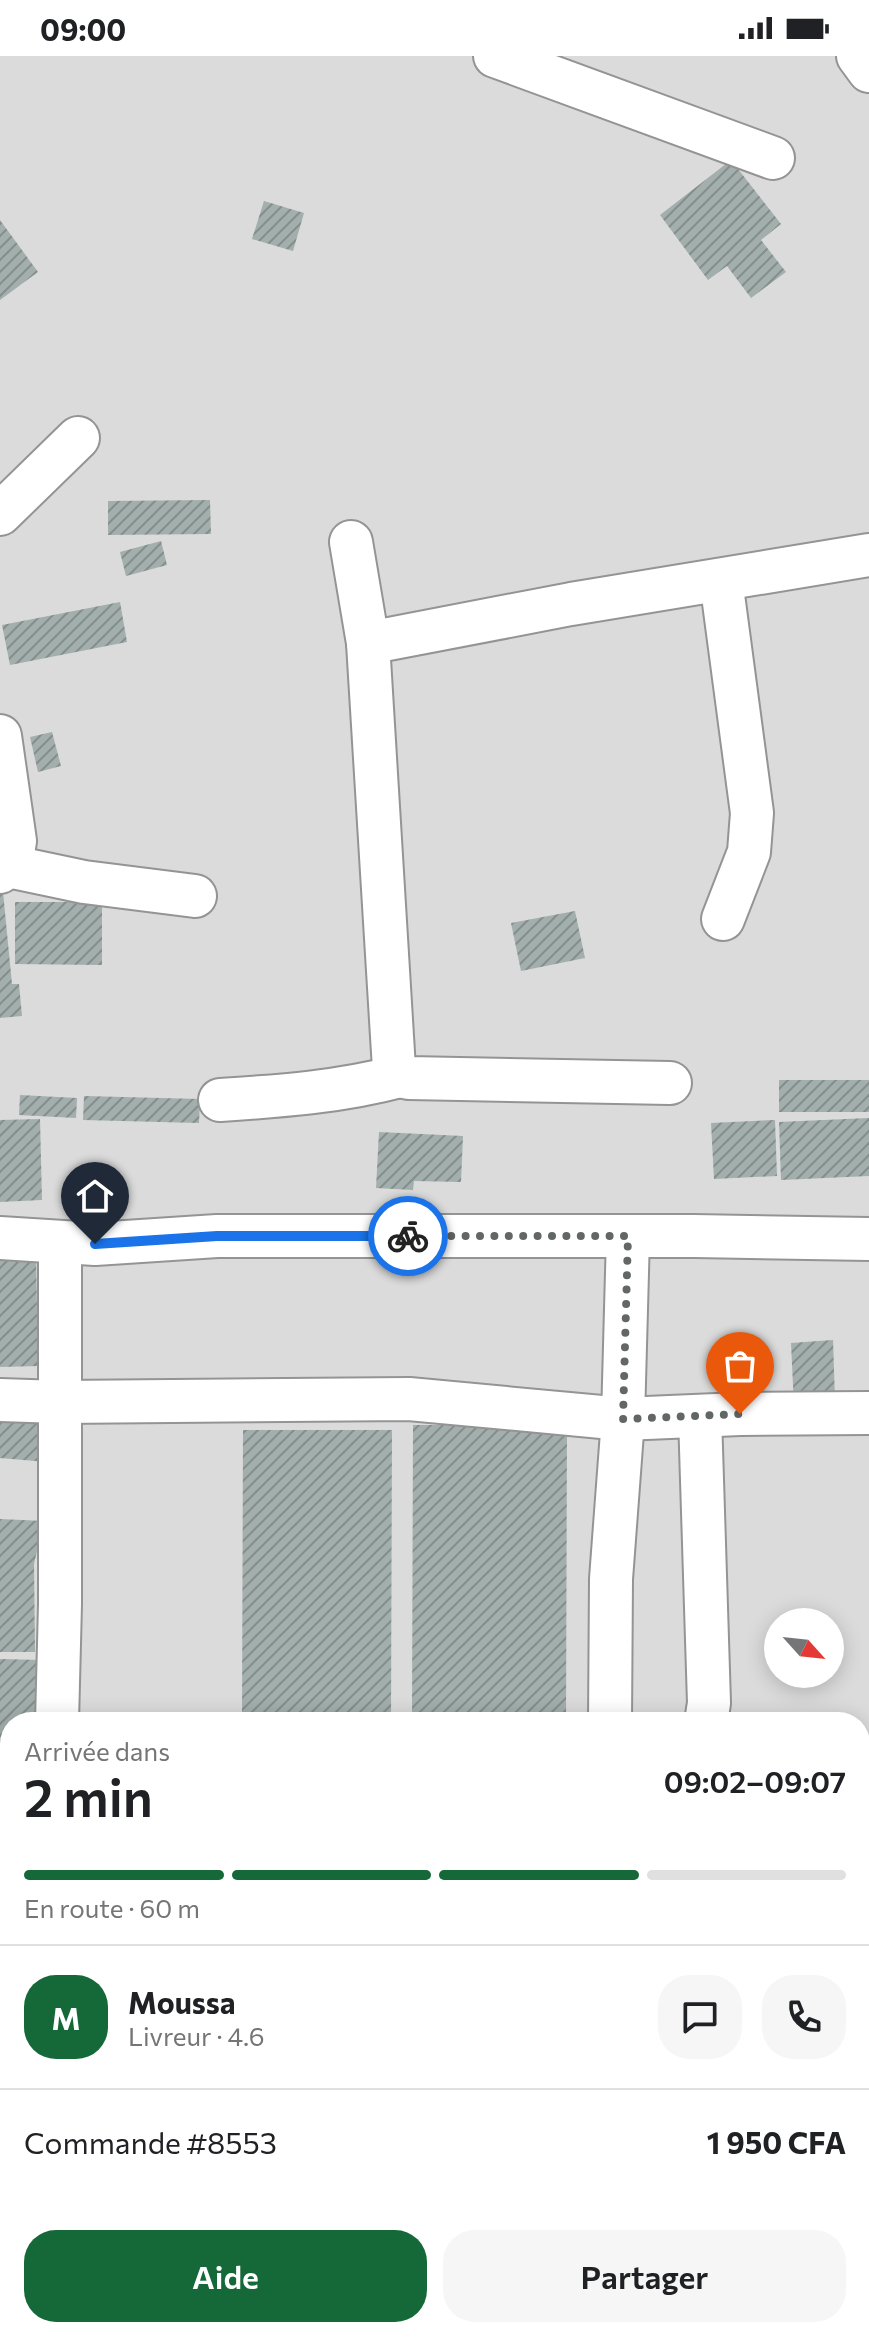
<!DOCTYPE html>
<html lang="fr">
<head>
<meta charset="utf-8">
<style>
  :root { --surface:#fff; --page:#f6f6f6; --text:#202124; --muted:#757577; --line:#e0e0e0; --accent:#156939 }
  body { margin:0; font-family:Commissioner,sans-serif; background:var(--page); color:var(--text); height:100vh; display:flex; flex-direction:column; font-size:30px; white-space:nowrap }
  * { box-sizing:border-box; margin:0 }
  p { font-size:26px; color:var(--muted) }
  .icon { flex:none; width:44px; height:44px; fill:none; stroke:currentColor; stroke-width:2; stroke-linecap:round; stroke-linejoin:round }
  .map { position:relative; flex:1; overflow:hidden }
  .drawer { position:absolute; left:0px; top:1656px; width:870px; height:626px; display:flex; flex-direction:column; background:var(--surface); border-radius:32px 32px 0 0; box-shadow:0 4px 20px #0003 }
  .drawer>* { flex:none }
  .needle { width:52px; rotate:117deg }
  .tools { position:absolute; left:764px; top:1552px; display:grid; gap:16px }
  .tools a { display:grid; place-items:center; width:80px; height:80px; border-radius:50%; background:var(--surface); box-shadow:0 4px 20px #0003; font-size:40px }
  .pin { position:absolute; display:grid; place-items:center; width:68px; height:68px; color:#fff; margin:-82px -34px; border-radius:50% 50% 50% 0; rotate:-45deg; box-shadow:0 0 8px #0007 }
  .pin .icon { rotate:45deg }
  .courier { position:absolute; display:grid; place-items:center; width:80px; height:80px; margin:-40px; border:6px solid #1a73e8; border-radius:50%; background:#fff; color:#222; box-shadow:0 2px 10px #0007 }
  .overview em { font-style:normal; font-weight:600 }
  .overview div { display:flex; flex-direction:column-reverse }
  .overview { display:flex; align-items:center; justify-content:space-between; height:136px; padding:0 24px }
  h1 { font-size:52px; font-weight:600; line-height:60px }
  .bar { display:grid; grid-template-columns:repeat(4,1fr); gap:12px 8px; align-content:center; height:96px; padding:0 24px }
  .bar i { height:10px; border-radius:6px; background:var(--line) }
  .bar .on { background:var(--accent) }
  .bar p { grid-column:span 4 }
  .line { display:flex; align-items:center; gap:20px; padding:0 24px; border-top:2px solid var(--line) }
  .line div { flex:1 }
  .round { display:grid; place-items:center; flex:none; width:84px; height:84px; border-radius:32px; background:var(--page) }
  .primary-button { display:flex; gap:16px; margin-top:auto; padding:16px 24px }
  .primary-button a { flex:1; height:92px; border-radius:32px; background:var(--accent); color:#fff; font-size:32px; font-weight:600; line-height:92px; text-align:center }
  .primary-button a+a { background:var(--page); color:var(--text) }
  .status { display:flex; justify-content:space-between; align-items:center; height:56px; padding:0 40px; background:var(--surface); direction:ltr }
  .status svg { height:22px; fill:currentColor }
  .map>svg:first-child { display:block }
</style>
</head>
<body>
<div class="status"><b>09:00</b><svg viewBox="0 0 49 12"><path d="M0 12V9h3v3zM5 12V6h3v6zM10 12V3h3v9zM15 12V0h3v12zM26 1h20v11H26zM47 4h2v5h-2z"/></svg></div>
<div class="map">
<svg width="869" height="2281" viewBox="0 0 869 2281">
  <defs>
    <pattern id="building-hatch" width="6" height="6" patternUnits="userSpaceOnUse" patternTransform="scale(2)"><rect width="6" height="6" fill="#a3afad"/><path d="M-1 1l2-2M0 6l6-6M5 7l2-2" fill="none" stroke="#848e8c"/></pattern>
  </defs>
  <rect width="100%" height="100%" fill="#e3edee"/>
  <path fill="#dadbda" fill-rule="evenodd" d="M 0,0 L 869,0 L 869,2281 L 0,2281 ZM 778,1566 L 830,1566 L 830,1618 L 778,1618 ZM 10,1666 L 860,1666 L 860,2272 L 10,2272 Z"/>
  <g fill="url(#building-hatch)">
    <polygon points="731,104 781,168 761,184 786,216 751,242 727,210 708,224 660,159"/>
    <polygon points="264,145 304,157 293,195 252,183"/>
    <polygon points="0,164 38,216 0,244"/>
    <polygon points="210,444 211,478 108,479 108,445"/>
    <polygon points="161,485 167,509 126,520 120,496"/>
    <polygon points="120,546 127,586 10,609 2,569"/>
    <polygon points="52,676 61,710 38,716 30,681"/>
    <polygon points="0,836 3,836 12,928 19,928 22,960 0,962"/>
    <polygon points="15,846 102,846 102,909 15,908"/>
    <polygon points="575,855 585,902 521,915 511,867"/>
    <rect x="779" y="1024" width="90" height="32"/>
    <polygon points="20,1039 77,1042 76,1062 19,1059"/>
    <polygon points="84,1040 200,1043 199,1067 83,1064"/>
    <polygon points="869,1062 869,1120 781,1124 779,1066"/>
    <polygon points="40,1063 42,1144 0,1146 0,1064"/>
    <polygon points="775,1064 777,1120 714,1123 711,1067"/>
    <polygon points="379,1076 463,1080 461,1126 414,1125 413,1134 376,1132"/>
    <polygon points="36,1196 38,1310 0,1311 0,1197"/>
    <polygon points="833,1284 835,1345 794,1350 791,1287"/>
    <polygon points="0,1361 46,1364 47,1406 0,1402"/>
    <polygon points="413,1369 567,1369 566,1666 412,1666"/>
    <polygon points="243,1374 392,1374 391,1666 242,1666"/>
    <polygon points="0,1463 44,1465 34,1508 35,1596 0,1596"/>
    <polygon points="0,1603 41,1604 40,1666 10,1666 10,1704 0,1703"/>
    <polygon points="0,1710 10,1711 10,1802 0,1803"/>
    <polygon points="860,1951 869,1952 869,2067 860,2066"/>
    <polygon points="732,2272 783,2272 783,2281 731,2281"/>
  </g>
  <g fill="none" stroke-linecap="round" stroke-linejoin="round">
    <defs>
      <g id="minor">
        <polyline points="495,0 773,102"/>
        <polyline points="858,0 869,15"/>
        <polyline points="0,458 78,382"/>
        <polyline points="351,486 368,587 394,1013 400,1020 409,1022 670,1027"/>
        <polyline points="721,524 752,757 749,796 723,863"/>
        <polyline points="368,587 571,548 869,499"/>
        <path d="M 0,680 L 15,785 C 13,799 11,807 0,816"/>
        <polyline points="8,810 84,826 195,840"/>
        <path d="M 220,1044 C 281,1040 340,1036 400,1020"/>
        <polyline points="0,1182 95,1188 217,1180 694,1180 869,1183"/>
        <polyline points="0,1344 60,1346 409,1343 623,1363 740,1358 869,1357"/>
        <polyline points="700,1360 709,1647 706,1666"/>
        <polyline points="57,1666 60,1548 60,1186"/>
        <polyline points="610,1666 611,1523 623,1363 628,1180"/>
        <polyline points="0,1903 10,1903"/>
        <polyline points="860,1926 869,1926"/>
        <polyline points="860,2092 869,2092"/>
        <polyline points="59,2272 59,2281"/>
        <polyline points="229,2272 229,2281"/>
        <polyline points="677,2281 677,2272"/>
      </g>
    </defs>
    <use href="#minor" stroke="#949494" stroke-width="46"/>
    <use href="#minor" stroke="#fff" stroke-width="42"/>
  </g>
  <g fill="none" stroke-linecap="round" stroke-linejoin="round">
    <polyline stroke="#626666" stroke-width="8" stroke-dasharray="0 14.4" points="408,1180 628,1180 623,1363 740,1358"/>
    <polyline stroke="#1a73e8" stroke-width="10" points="95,1188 217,1180 408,1180"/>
  </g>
</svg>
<div class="tools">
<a><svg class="needle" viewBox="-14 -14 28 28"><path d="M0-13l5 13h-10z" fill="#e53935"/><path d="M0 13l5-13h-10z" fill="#757577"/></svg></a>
</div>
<div class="pin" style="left:740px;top:1358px;background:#ea580c"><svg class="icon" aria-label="bag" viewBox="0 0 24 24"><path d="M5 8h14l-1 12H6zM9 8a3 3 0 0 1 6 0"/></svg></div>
<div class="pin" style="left:95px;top:1188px;background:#1f2937"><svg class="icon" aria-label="home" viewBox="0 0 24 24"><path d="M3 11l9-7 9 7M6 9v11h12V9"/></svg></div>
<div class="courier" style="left:408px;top:1180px"><svg class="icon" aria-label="bike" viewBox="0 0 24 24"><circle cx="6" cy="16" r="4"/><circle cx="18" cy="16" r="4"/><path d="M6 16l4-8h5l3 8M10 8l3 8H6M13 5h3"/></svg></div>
<section class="drawer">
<div class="overview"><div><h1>2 min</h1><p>Arrivée dans</p></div><em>09:02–09:07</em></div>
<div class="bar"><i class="on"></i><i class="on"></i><i class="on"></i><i></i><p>En route · 60 m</p></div>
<div class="line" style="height:144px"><b class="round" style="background:var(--accent);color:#fff">M</b><div><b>Moussa</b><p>Livreur · 4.6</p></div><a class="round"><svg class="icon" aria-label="chat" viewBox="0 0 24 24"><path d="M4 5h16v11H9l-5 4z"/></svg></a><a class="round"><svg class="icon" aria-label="phone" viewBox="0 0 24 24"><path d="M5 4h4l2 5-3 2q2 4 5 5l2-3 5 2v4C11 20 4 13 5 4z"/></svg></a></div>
<div class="line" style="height:104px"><div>Commande #8553</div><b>1 950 CFA</b></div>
<div class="primary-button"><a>Aide</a><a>Partager</a></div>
</section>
</div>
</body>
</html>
